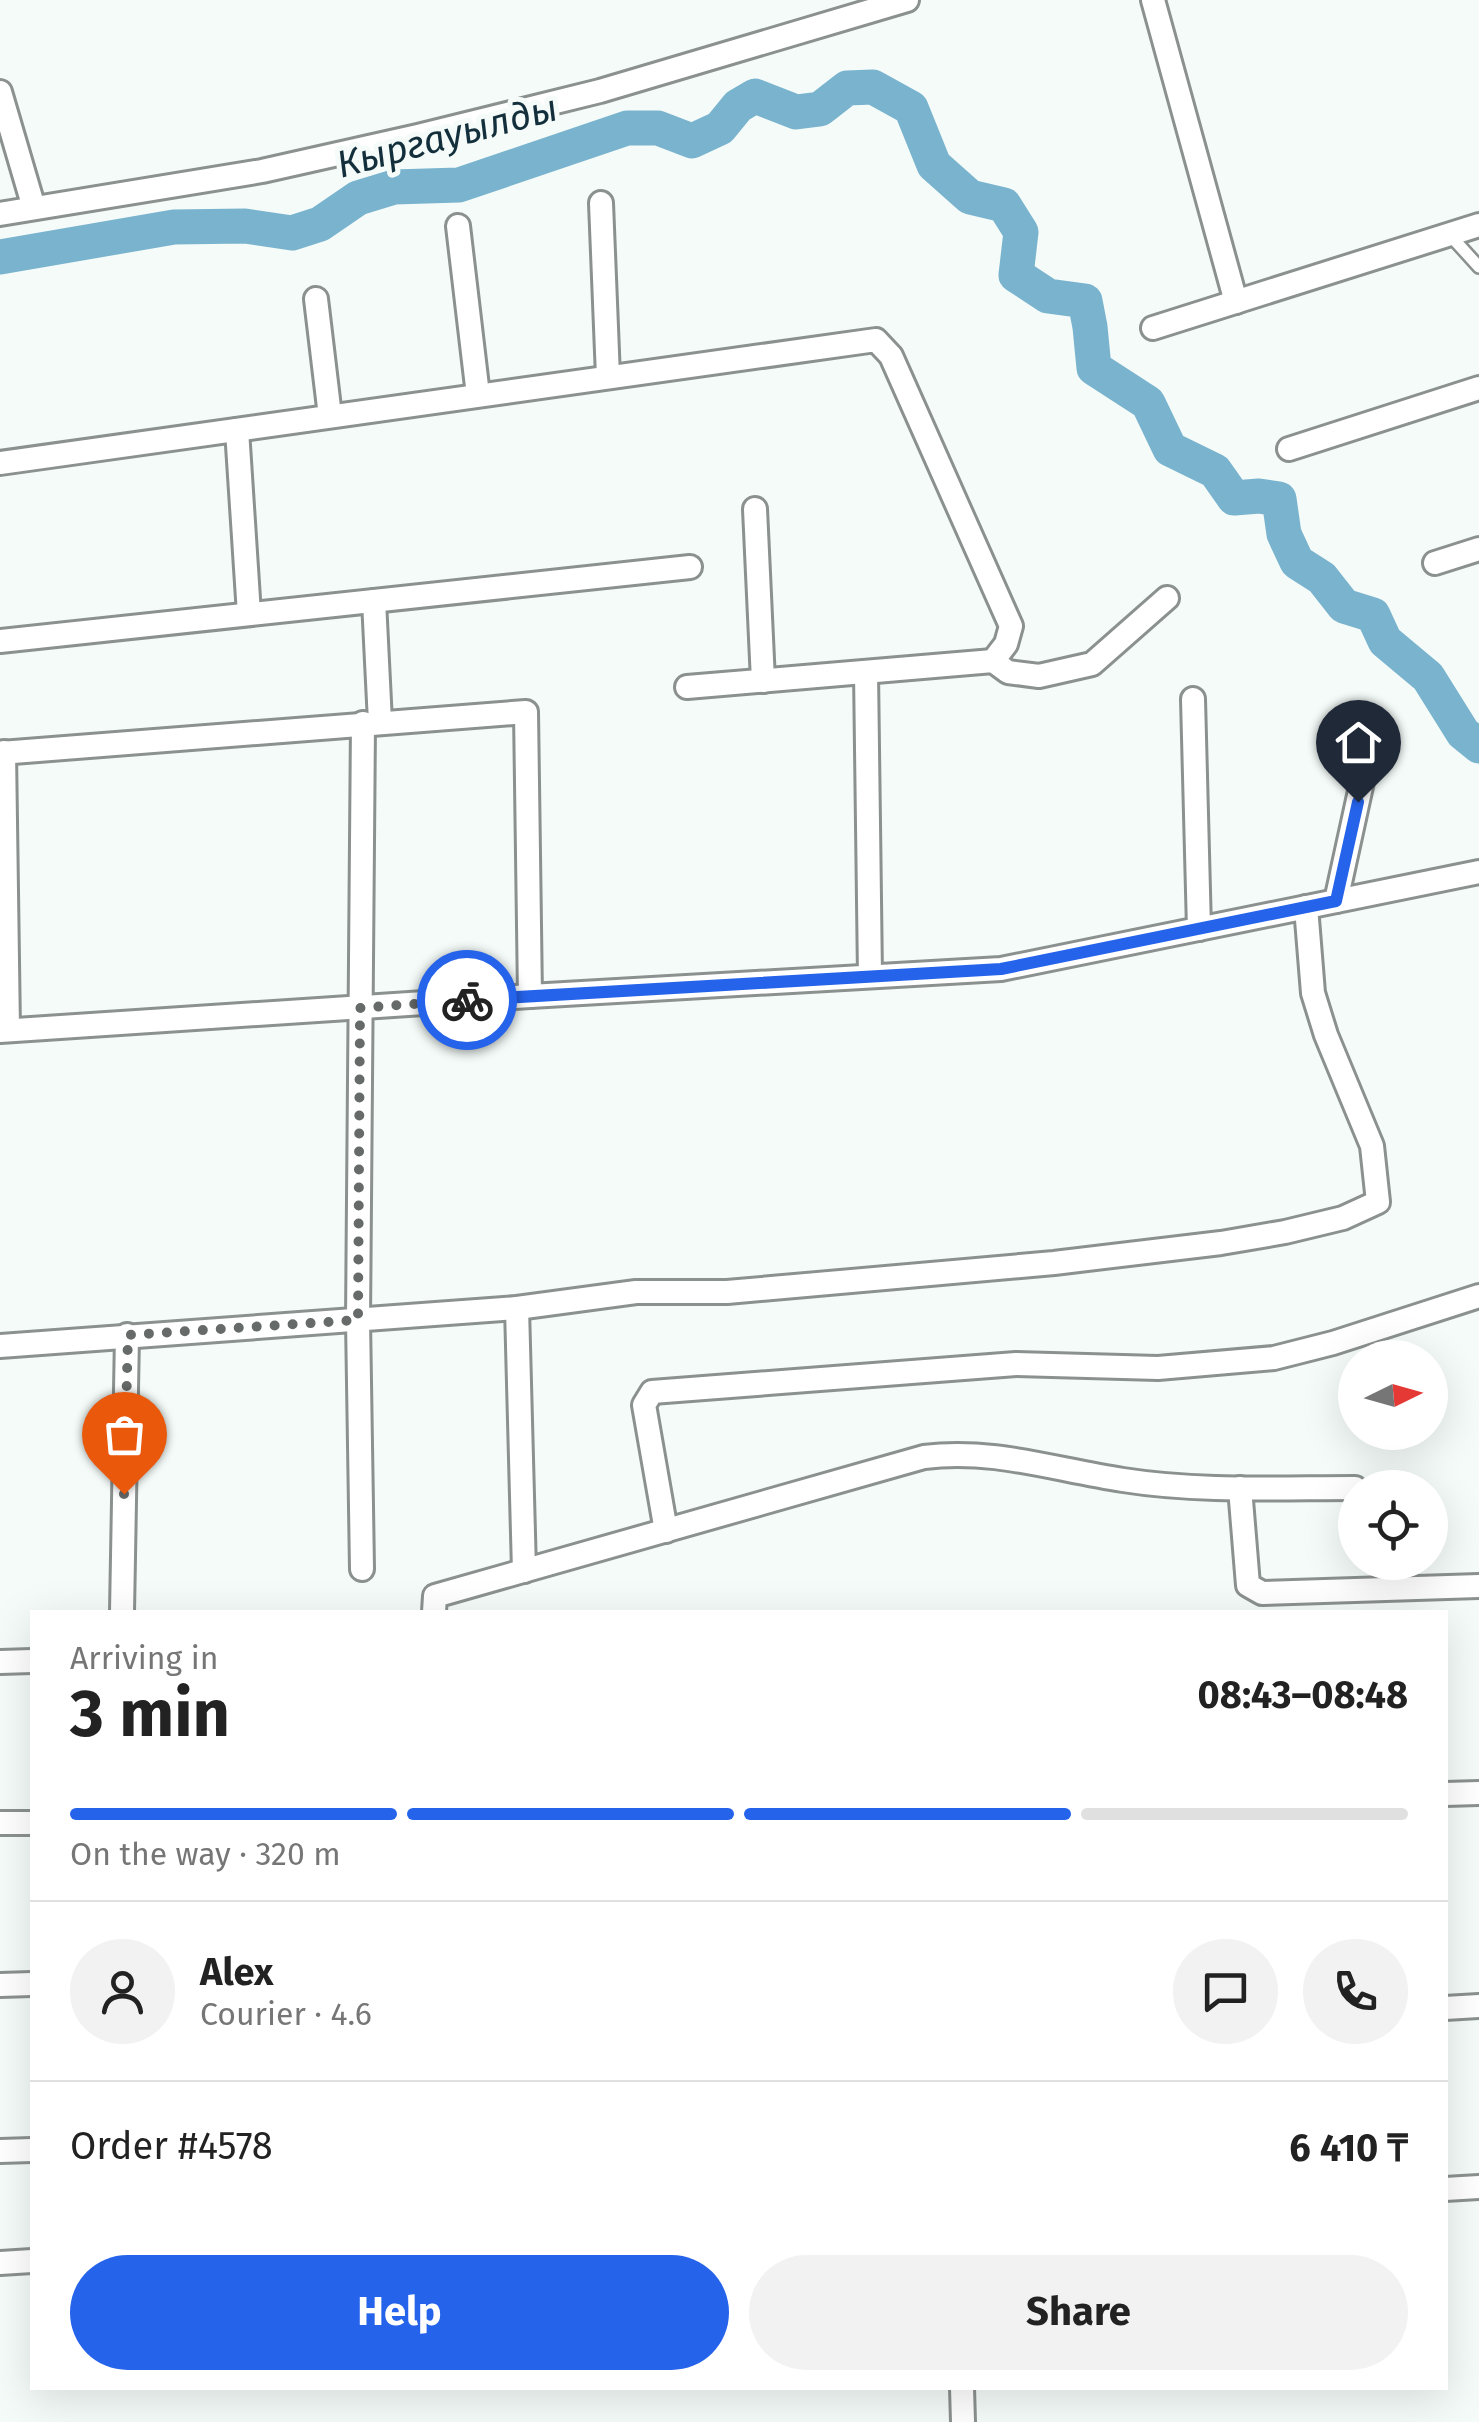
<!DOCTYPE html>
<html lang="en">
<head>
<meta charset="utf-8">
<style>
  :root { --surface:#fff; --page:#f2f2f2; --text:#222; --muted:#767676; --line:#e0e0e0; --accent:#2563eb }
  body { margin:0; font-family:"Fira Sans",sans-serif; background:var(--page); color:var(--text); height:100vh; display:flex; flex-direction:column; font-size:38px; white-space:nowrap }
  * { box-sizing:border-box; margin:0 }
  p { font-size:32px; color:var(--muted) }
  .icon { flex:none; width:55px; height:55px; fill:none; stroke:currentColor; stroke-width:2; stroke-linecap:round; stroke-linejoin:round }
  .map { position:relative; flex:1; overflow:hidden }
  .sheet { position:absolute; left:30px; top:1610px; width:1418px; height:780px; display:flex; flex-direction:column; background:var(--surface); border-radius:0px; box-shadow:0 10px 40px #0002 }
  .sheet>* { flex:none }
  .needle { width:65px; rotate:85deg }
  .controls { position:absolute; left:1338px; top:1340px; display:grid; gap:20px }
  .controls a { display:grid; place-items:center; width:110px; height:110px; border-radius:50%; background:var(--surface); box-shadow:0 10px 40px #0002; font-size:50px }
  .pin { position:absolute; display:grid; place-items:center; width:85px; height:85px; color:#fff; margin:-102px -42px; border-radius:50% 50% 50% 0; rotate:-45deg; box-shadow:0 0 10px #0007 }
  .pin .icon { rotate:45deg }
  .courier { position:absolute; display:grid; place-items:center; width:100px; height:100px; margin:-50px; border:8px solid #2563eb; border-radius:50%; background:#fff; color:#222; box-shadow:0 2px 12px #0007 }
  .overview em { font-style:normal; font-weight:700 }
  .overview div { display:flex; flex-direction:column-reverse }
  .overview { display:flex; align-items:center; justify-content:space-between; height:170px; padding:0 40px }
  h1 { font-size:65px; font-weight:700; line-height:75px }
  .bar { display:grid; grid-template-columns:repeat(4,1fr); gap:15px 10px; align-content:center; height:120px; padding:0 40px }
  .bar i { height:12px; border-radius:8px; background:var(--line) }
  .bar .on { background:var(--accent) }
  .bar p { grid-column:span 4 }
  .line { display:flex; align-items:center; gap:25px; padding:0 40px; border-top:2px solid var(--line) }
  .line div { flex:1 }
  .round { display:grid; place-items:center; flex:none; width:105px; height:105px; border-radius:52px; background:var(--page) }
  .primary-button { display:flex; gap:20px; margin-top:auto; padding:20px 40px }
  .primary-button a { flex:1; height:115px; border-radius:60px; background:var(--accent); color:#fff; font-size:40px; font-weight:700; line-height:115px; text-align:center }
  .primary-button a+a { background:var(--page); color:var(--text) }
  .map>svg:first-child { display:block }
</style>
</head>
<body>
<div class="map">
<svg width="1479" height="2422" viewBox="0 0 1479 2422">
  <rect width="100%" height="100%" fill="#f4fbf8"/>
  <g fill="none" stroke-linecap="round" stroke-linejoin="round">
    <polyline stroke="#79b3ce" stroke-width="35" points="0,257 174,227 245,226 292,233 320,224 358,198 394,187 459,185 627,128 658,128 692,141 720,128 738,106 755,96 796,112 820,109 847,88 873,87 911,108 934,165 970,197 1004,205 1021,232 1016,275 1048,296 1085,301 1090,327 1094,368 1148,403 1170,449 1215,471 1234,498 1259,496 1279,499 1284,534 1297,562 1322,578 1344,606 1373,615 1385,641 1428,677 1463,733 1479,746"/>
    <defs>
      <polyline id="service" points="1449,234 1479,267"/>
      <g id="minor">
        <polyline points="1153,0 1236,302"/>
        <polyline points="0,92 34,208"/>
        <polyline points="601,203 608,377"/>
        <polyline points="0,214 262,171 418,136 600,91 907,0"/>
        <polyline points="458,226 478,395"/>
        <polyline points="316,299 330,416"/>
        <polyline points="1153,328 1479,225"/>
        <polyline points="237,430 249,614"/>
        <polyline points="1289,449 1479,388"/>
        <polyline points="0,463 876,340 891,356 1011,626 1006,644 993,661"/>
        <polyline points="755,509 763,681"/>
        <polyline points="1435,563 1479,549"/>
        <polyline points="374,601 380,722"/>
        <polyline points="0,641 690,567"/>
        <polyline points="866,672 870,976"/>
        <polyline points="687,687 993,661 1008,672 1039,676 1092,664 1167,598"/>
        <polyline points="1193,699 1199,929"/>
        <polyline points="4,752 8,1030"/>
        <polyline points="0,753 526,712 530,996"/>
        <polyline points="1336,901 1372,736"/>
        <polyline points="0,1031 530,996 1001,969 1479,872"/>
        <polyline points="517,1308 524,1571"/>
        <polyline points="0,1346 517,1308 636,1292 727,1292 1054,1263 1221,1243 1285,1232 1343,1218 1378,1202 1372,1146 1326,1035 1313,993 1306,907"/>
        <polyline points="1240,1488 1248,1585 1262,1593 1479,1586"/>
        <polyline points="666,1531 644,1405 652,1392 1016,1364 1158,1368 1274,1358 1333,1343 1479,1296"/>
        <polyline points="362,1569 358,1320 363,723"/>
        <polyline points="122,1612 127,1335"/>
        <path d="M 434,1612 L 435,1596 L 924,1457 C 993,1448 1055,1470 1123,1480 C 1199,1492 1278,1488 1355,1488"/>
        <polyline points="0,1662 32,1661"/>
        <polyline points="1445,1794 1479,1793"/>
        <polyline points="0,1823 32,1823"/>
        <polyline points="0,1985 32,1984"/>
        <polyline points="1445,2008 1479,2006"/>
        <polyline points="0,2151 32,2150"/>
        <polyline points="1445,2189 1479,2187"/>
        <polyline points="0,2263 32,2261"/>
        <polyline points="962,2388 963,2422"/>
      </g>
    </defs>
    <use href="#service" stroke="#8b918e" stroke-width="16"/>
    <use href="#minor" stroke="#8b918e" stroke-width="28"/>
    <use href="#service" stroke="#fff" stroke-width="11"/>
    <use href="#minor" stroke="#fff" stroke-width="22"/>
  </g>
  <g fill="none" stroke-linecap="round" stroke-linejoin="round">
    <polyline stroke="#666a68" stroke-width="10" stroke-dasharray="0 18" points="124,1494 128,1335 358,1320 360,1008 467,1000"/>
    <polyline stroke="#2563eb" stroke-width="12" points="467,1000 1001,969 1336,901 1358,802"/>
  </g>
  <g text-anchor="middle" dominant-baseline="central" stroke-width="10" stroke-linejoin="round" paint-order="stroke">
    <g font-size="38" font-style="italic" fill="#132f3c" stroke="#f4fbf8">
      <text transform="translate(447 136) rotate(-15)">Кыргауылды</text>
    </g>
  </g>
</svg>
<div class="controls">
<a><svg class="needle" viewBox="-14 -14 28 28"><path d="M0-13l5 13h-10z" fill="#e53935"/><path d="M0 13l5-13h-10z" fill="#767676"/></svg></a>
<a><svg class="icon" aria-label="locate" viewBox="0 0 24 24"><circle cx="12" cy="12" r="6"/><path d="M12 2v4M12 18v4M2 12h4M18 12h4"/></svg></a>
</div>
<div class="pin" style="left:124px;top:1494px;background:#ea580c"><svg class="icon" aria-label="bag" viewBox="0 0 24 24"><path d="M5 8h14l-1 12H6zM9 8a3 3 0 0 1 6 0"/></svg></div>
<div class="pin" style="left:1358px;top:802px;background:#1f2937"><svg class="icon" aria-label="home" viewBox="0 0 24 24"><path d="M3 11l9-7 9 7M6 9v11h12V9"/></svg></div>
<div class="courier" style="left:467px;top:1000px"><svg class="icon" aria-label="bike" viewBox="0 0 24 24"><circle cx="6" cy="16" r="4"/><circle cx="18" cy="16" r="4"/><path d="M6 16l4-8h5l3 8M10 8l3 8H6M13 5h3"/></svg></div>
<section class="sheet">
<div class="overview"><div><h1>3 min</h1><p>Arriving in</p></div><em>08:43–08:48</em></div>
<div class="bar"><i class="on"></i><i class="on"></i><i class="on"></i><i></i><p>On the way · 320 m</p></div>
<div class="line" style="height:180px"><a class="round"><svg class="icon" aria-label="person" viewBox="0 0 24 24"><circle cx="12" cy="8" r="4"/><path d="M4 21q1-7 8-7t8 7"/></svg></a><div><b>Alex</b><p>Courier · 4.6</p></div><a class="round"><svg class="icon" aria-label="chat" viewBox="0 0 24 24"><path d="M4 5h16v11H9l-5 4z"/></svg></a><a class="round"><svg class="icon" aria-label="phone" viewBox="0 0 24 24"><path d="M5 4h4l2 5-3 2q2 4 5 5l2-3 5 2v4C11 20 4 13 5 4z"/></svg></a></div>
<div class="line" style="height:130px"><div>Order #4578</div><b>6 410 ₸</b></div>
<div class="primary-button"><a>Help</a><a>Share</a></div>
</section>
</div>
</body>
</html>
